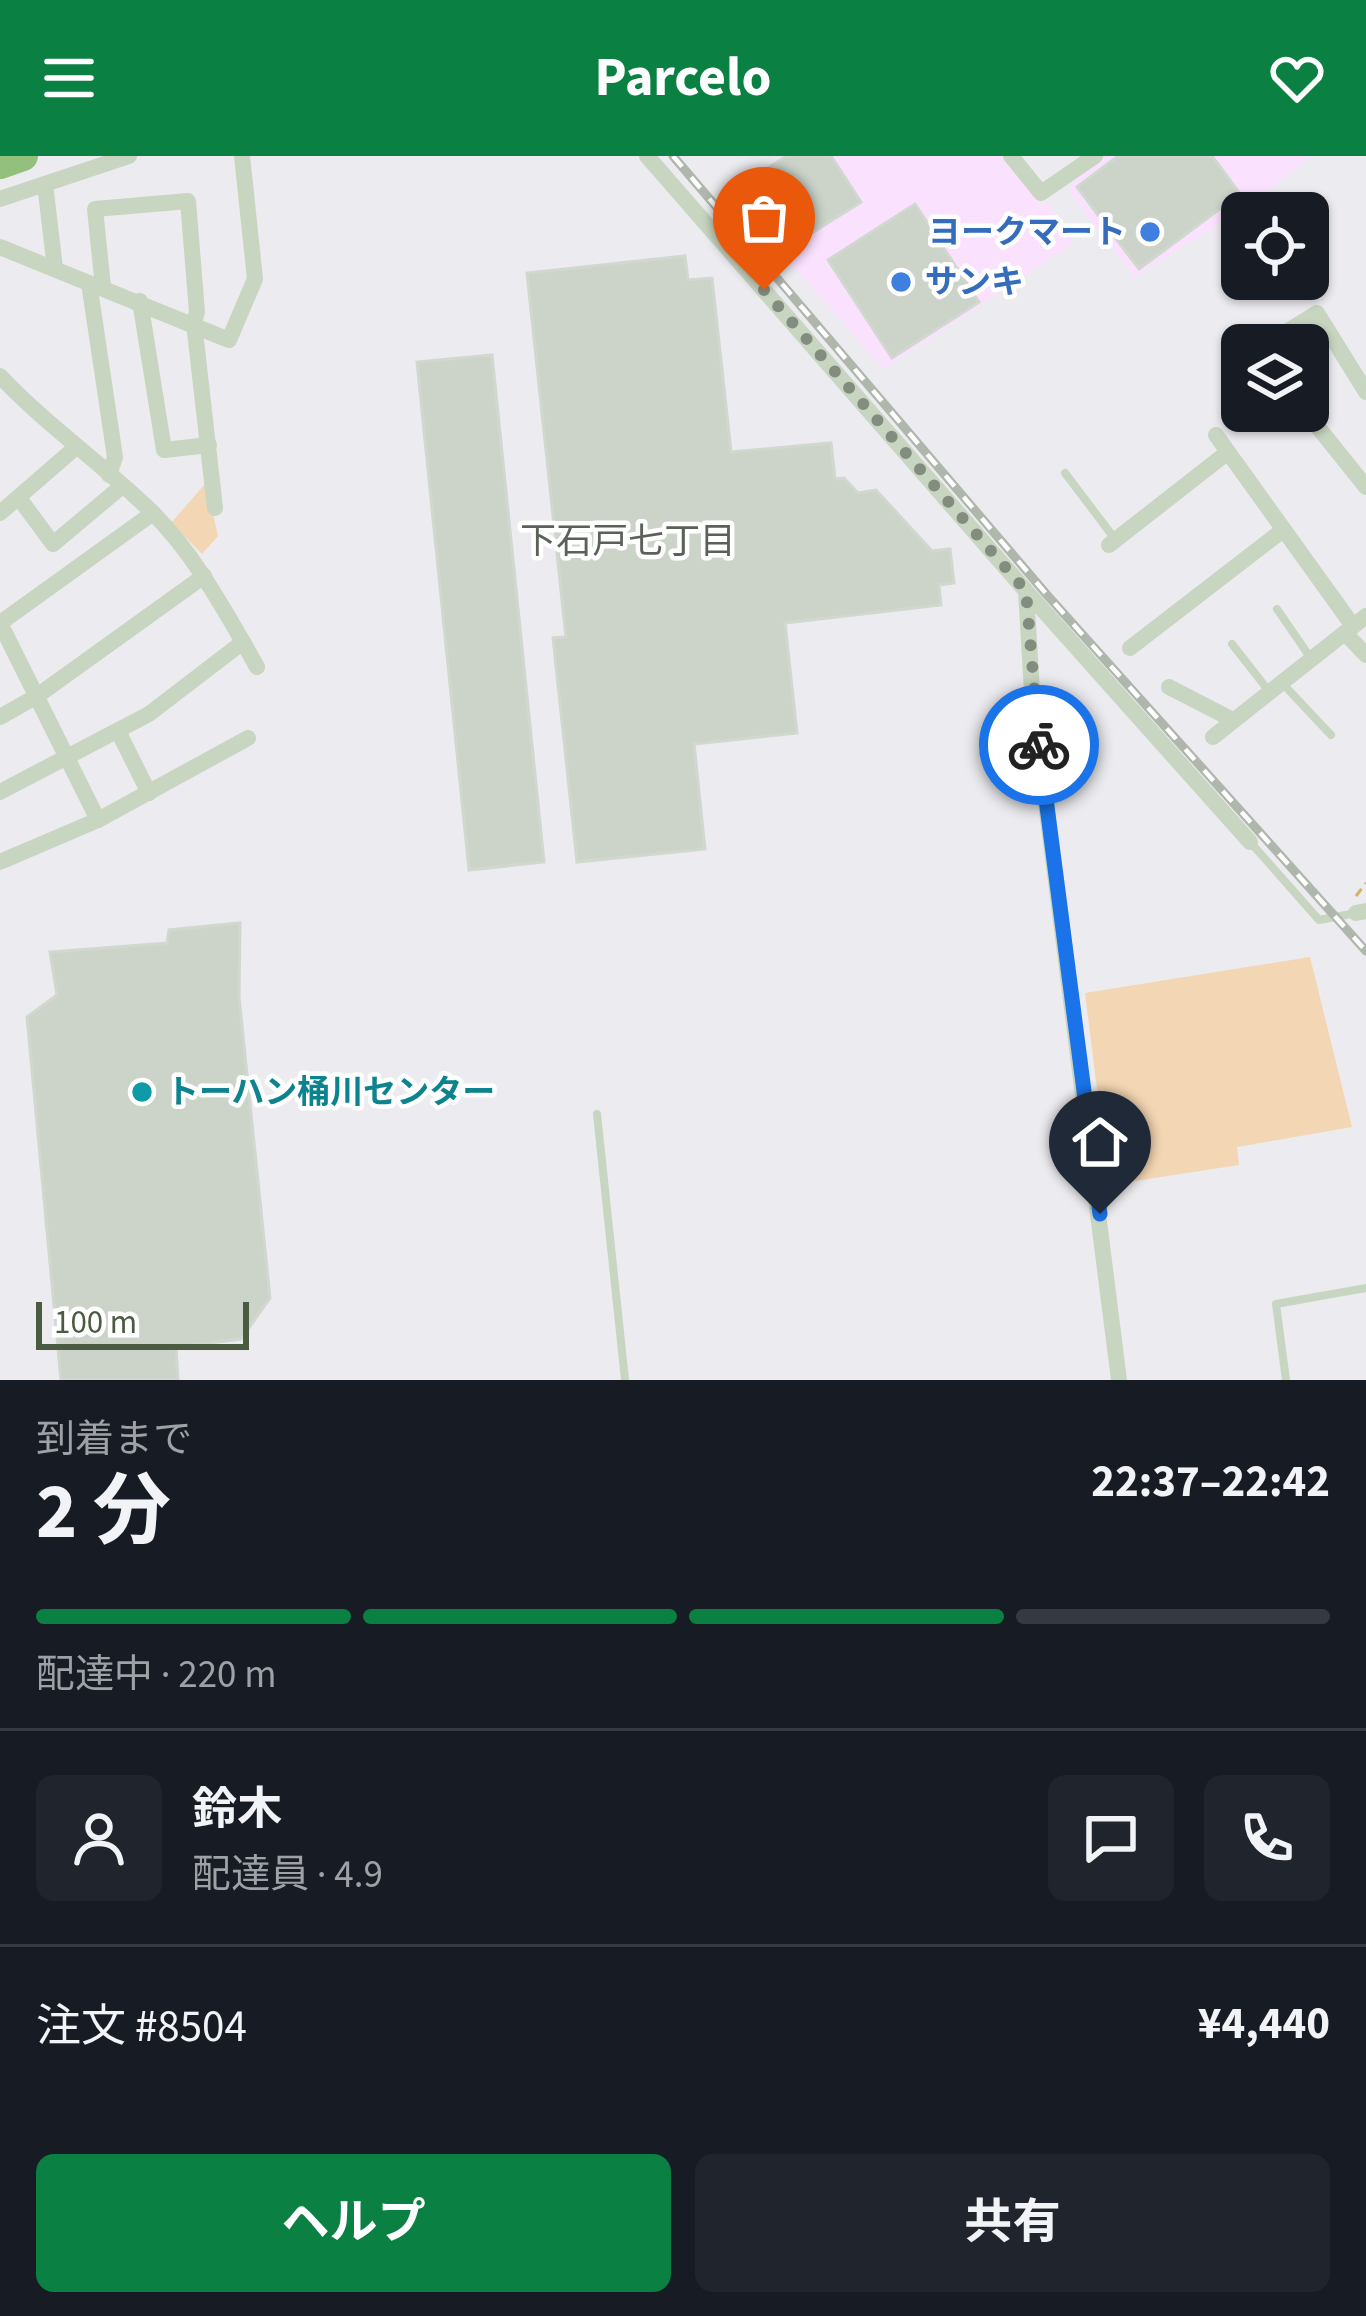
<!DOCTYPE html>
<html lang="ja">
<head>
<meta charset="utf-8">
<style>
  :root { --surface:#171b24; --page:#20242c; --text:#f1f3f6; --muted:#9ea1a6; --line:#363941; --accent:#0b8043 }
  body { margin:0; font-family:"Source Sans 3","Noto Sans JP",sans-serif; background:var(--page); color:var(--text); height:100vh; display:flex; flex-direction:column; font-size:45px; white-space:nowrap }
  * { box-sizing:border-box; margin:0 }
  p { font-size:39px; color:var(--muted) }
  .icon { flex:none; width:66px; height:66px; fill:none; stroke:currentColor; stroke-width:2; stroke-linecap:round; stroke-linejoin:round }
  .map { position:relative; height:1224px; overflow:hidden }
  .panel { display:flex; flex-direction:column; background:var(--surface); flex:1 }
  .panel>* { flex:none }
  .tools { position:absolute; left:1221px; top:36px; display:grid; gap:24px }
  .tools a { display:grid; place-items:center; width:108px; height:108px; border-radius:18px; background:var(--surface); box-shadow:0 3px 9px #0004; font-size:60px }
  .scale { position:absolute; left:36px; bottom:30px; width:213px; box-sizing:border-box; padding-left:12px; border:6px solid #4b5b42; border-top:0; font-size:33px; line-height:42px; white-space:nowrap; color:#4b5b42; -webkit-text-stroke:9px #fff; paint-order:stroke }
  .pin { position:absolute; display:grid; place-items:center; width:102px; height:102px; color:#fff; margin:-123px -51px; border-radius:50% 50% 50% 0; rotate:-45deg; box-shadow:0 0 12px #0007 }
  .pin .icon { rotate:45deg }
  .courier { position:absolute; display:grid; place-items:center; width:120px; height:120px; margin:-60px; border:9px solid #1a73e8; border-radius:50%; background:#fff; color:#222; box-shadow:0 3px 15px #0007 }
  .headline em { font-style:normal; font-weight:700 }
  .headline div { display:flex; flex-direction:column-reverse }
  .headline { display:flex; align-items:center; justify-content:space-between; height:204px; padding:0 36px }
  h1 { font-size:78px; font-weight:700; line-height:90px }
  .bar { display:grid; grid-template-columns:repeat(4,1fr); gap:18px 12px; align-content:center; height:144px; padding:0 36px }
  .bar i { height:15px; border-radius:9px; background:var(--line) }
  .bar .on { background:var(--accent) }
  .bar p { grid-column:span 4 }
  .line { display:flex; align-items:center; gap:30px; padding:0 36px; border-top:3px solid var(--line) }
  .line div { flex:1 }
  .round { display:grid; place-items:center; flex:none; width:126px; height:126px; border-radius:18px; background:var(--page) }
  .cta { display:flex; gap:24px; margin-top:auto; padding:24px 36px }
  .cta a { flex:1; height:138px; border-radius:18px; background:var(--accent); color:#fff; font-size:48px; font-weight:700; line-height:138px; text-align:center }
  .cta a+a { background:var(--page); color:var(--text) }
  header { display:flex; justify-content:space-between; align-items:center; height:156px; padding:0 36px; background:var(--accent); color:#fff; font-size:54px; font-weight:700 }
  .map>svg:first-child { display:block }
</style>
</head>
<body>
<header><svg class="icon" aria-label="menu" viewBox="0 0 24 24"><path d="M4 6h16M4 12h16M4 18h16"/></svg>Parcelo<svg class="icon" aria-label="heart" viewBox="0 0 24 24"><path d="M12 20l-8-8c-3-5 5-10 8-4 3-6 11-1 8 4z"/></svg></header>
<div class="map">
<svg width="1366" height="1224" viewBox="0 0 1366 1224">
  <rect width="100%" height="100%" fill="#ecebef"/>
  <g fill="#fae1fe">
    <polygon points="783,0 1001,0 1041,49 1046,45 1074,87 884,213 727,35"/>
    <polygon points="1107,0 1311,0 1262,41 1134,121 1070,37 1072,27"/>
  </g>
  <g fill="#f3d6b3">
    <polygon points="206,327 218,380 202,398 171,367"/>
    <polygon points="1310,801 1352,971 1237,991 1239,1009 1109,1029 1085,837"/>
  </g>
  <g fill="#ccd4ca" stroke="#d0d8cf" stroke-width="3">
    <polygon points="787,0 831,0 861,46 783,95 741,29"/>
    <polygon points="1118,0 1212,0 1240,38 1139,113 1077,31"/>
    <polygon points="915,48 979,146 892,202 828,104"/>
    <polygon points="685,100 688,124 712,122 731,296 831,287 835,323 844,322 858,337 876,334 932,395 950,393 954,427 939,429 941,449 785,467 797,577 694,588 705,693 577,706 553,482 566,481 527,117"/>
    <polygon points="492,199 544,706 469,714 417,206"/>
    <polygon points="240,767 239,841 270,1142 241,1183 176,1191 178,1224 61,1224 27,861 57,839 50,796 167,787 169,774"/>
  </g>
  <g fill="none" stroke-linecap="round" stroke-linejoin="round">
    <polyline stroke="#d4b168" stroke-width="3" stroke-dasharray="9 6" stroke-linecap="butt" points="1356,740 1366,727"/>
    <g stroke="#c8d5c0" stroke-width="8">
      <polyline points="1065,317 1115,383"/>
      <polyline points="1277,453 1310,501"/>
      <polyline points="1232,488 1268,534"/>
      <polyline points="1283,528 1331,579"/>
      <polyline points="1251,687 1319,764 1356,757"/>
      <polyline points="597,958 625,1224"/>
      <polyline points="1286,1224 1276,1148 1366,1132"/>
    </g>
    <g stroke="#c8d5c0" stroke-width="16">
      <polyline points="647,0 1026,435 1032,536 1119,1224"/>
      <polyline points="1011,0 1041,37 1095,0"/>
      <polyline points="45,28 55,112"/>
      <polyline points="0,43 129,0"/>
      <polyline points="0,91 229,184 255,123 242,0"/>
      <polyline points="89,127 115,301 109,319"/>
      <polyline points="103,131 95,53 188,45 197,156 194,167 215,352"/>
      <polyline points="140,145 164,294 209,289"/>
      <polyline points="1265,189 1317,157 1366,236"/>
      <path d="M 0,220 C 47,270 104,309 153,357 C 190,394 217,441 243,486 L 149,558 L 0,636"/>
      <polyline points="1305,255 1366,331"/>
      <polyline points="1216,279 1228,296"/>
      <polyline points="19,342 53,388 121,331"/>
      <polyline points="0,357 75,292"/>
      <polyline points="1109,389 1228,296 1353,470"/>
      <polyline points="1026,435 1250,686"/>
      <polyline points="0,467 98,664"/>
      <polyline points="0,467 153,357"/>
      <polyline points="1345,477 1366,499"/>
      <polyline points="243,486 257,511"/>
      <polyline points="1130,492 1283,374"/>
      <polyline points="1169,531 1233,564"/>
      <polyline points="0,561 37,540 204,420"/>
      <polyline points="118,575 149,637"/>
      <polyline points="1213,581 1366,460"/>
      <polyline points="0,706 98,664 248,582"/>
      <polyline points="1356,757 1366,755"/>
    </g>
    <polyline stroke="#93c17d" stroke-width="30" points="0,8 23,0"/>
    <defs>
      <polyline id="rail" points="673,0 1048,440 1366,795"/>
    </defs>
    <use href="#rail" stroke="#afb7ad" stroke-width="9"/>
    <use href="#rail" stroke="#fff" stroke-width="4.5" stroke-dasharray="14" stroke-linecap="butt"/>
  </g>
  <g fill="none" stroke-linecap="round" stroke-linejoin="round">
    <polyline stroke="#838d7f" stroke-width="12" stroke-dasharray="0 21.6" points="764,134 1026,435 1039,589"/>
    <polyline stroke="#1a73e8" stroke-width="15" points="1039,589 1100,1058"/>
  </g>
  <g fill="#3f7fe0" stroke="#fff" stroke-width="4.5">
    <circle cx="1150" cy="76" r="12"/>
    <circle cx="901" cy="126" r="12"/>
  </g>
  <circle fill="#0f9aa8" stroke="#fff" stroke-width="4.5" cx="142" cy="936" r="12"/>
  <g text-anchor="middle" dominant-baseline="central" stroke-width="9" stroke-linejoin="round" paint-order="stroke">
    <g font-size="33" font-weight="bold" fill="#366cbe" stroke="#fff" text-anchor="end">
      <text x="1126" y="76">ヨークマート</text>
      <text x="925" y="126" text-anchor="start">サンキ</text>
    </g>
    <g font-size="33" font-weight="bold" fill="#0d838f" stroke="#fff" text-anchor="start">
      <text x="166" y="936">トーハン桶川センター</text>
    </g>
    <g font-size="36" fill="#5a6158" stroke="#fff">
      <text x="628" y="385">下石戸七丁目</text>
    </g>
  </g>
</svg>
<div class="tools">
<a><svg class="icon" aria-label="locate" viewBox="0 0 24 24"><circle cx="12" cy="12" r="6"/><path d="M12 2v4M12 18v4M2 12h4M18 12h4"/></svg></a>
<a><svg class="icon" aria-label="layers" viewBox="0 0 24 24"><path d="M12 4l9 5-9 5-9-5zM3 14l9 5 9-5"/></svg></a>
</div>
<div class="scale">100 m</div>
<div class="pin" style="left:764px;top:134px;background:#ea580c"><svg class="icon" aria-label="bag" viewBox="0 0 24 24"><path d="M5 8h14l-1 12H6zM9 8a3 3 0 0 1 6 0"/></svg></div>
<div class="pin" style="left:1100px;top:1058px;background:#1f2937"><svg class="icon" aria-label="home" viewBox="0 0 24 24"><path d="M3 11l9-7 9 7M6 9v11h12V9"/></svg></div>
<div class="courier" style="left:1039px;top:589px"><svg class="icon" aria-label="bike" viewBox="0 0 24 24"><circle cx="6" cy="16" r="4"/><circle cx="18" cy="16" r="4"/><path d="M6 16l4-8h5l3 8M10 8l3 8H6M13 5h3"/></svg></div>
</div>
<section class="panel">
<div class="headline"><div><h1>2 分</h1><p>到着まで</p></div><em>22:37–22:42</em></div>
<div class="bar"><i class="on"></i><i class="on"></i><i class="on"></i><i></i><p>配達中 · 220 m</p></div>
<div class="line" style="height:216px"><a class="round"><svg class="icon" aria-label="person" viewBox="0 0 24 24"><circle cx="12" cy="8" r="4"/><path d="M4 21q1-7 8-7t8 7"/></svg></a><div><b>鈴木</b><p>配達員 · 4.9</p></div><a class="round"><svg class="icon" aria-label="chat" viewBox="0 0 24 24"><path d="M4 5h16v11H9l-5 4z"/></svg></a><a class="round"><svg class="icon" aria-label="phone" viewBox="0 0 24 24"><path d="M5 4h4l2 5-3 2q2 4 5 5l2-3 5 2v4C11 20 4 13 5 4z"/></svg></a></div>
<div class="line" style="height:156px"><div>注文 #8504</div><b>¥4,440</b></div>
<div class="cta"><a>ヘルプ</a><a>共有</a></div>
</section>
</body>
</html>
